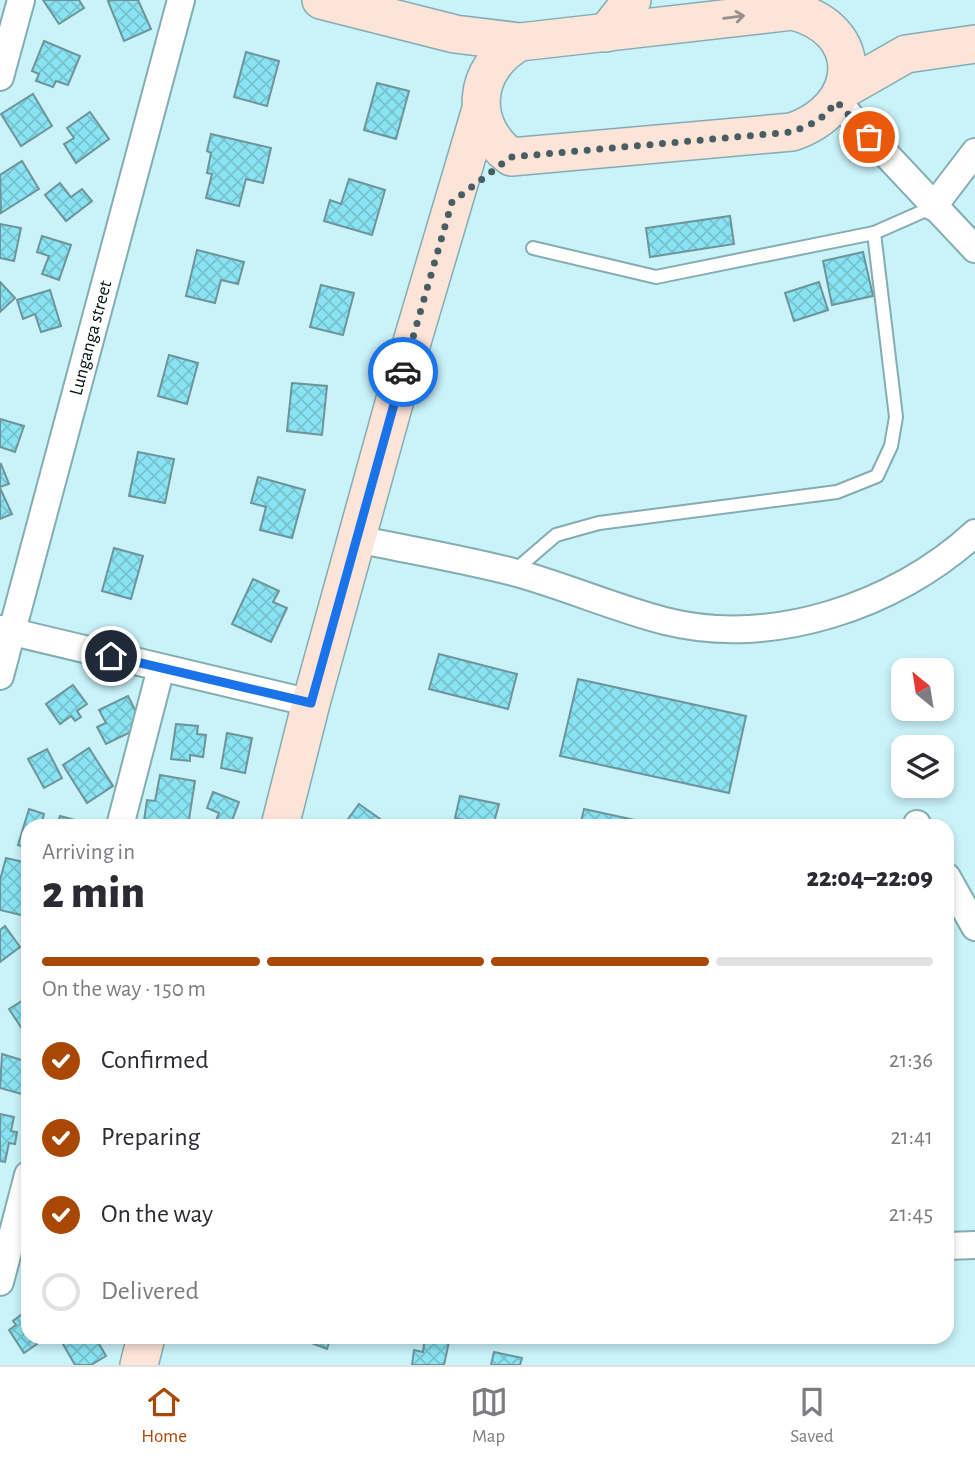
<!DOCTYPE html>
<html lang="en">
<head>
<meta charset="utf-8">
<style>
  :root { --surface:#fff; --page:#f2f2f3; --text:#2b2b33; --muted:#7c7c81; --line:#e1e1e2; --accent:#a94705 }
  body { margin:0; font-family:"Alegreya Sans",sans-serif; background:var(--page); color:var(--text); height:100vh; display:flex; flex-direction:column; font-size:26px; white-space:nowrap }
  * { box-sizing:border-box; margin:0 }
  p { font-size:23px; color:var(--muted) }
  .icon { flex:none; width:38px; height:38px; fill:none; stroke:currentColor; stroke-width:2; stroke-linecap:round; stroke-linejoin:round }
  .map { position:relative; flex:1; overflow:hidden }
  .panel { position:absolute; left:21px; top:819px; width:933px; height:525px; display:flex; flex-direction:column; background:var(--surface); border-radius:21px; box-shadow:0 4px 10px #0003 }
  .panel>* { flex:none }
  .needle { width:46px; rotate:330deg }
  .fabs { position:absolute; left:891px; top:658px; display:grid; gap:14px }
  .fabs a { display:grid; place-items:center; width:63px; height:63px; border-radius:14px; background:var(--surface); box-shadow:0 4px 10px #0003; font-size:35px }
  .pin { position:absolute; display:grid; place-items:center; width:60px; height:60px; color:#fff; margin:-30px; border:4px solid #fff; border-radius:50%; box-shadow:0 2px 7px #0007 }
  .courier { position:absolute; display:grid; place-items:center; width:70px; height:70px; margin:-35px; border:5px solid #1a73e8; border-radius:50%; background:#fff; color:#222; box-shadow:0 2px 9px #0007 }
  .overview em { font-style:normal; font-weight:800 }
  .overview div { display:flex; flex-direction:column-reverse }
  .overview { display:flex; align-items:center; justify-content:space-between; height:119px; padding:0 21px }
  h1 { font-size:46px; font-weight:800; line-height:52px }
  .bar { display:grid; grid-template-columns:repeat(4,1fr); gap:10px 7px; align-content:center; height:84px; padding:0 21px }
  .bar i { height:9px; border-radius:5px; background:var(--line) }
  .bar .active { background:var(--accent) }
  .bar p { grid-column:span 4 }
  ol { padding:0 21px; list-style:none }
  li { display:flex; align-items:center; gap:21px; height:77px }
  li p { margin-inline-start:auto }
  li .icon { padding:7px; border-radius:50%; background:var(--accent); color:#fff; stroke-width:4 }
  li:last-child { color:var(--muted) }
  li i { width:38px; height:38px; border:4px solid var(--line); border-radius:50% }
  .tabs { display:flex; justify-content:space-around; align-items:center; height:98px; border-top:2px solid var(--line); background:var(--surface); font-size:19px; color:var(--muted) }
  .tabs a { display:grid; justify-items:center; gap:4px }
  .tabs .active { color:var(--accent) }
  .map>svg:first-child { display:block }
</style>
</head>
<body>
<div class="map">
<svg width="975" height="1365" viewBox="0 0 975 1365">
  <defs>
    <pattern id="building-cross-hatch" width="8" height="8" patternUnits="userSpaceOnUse" patternTransform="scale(1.75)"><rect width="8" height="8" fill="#89e3f2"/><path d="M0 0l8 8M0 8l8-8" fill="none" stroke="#75c2ce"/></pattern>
  </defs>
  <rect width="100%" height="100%" fill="#c9f2f9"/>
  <g fill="url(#building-cross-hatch)" stroke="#6d949a" stroke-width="2">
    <polygon points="43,0 79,0 84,8 59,24"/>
    <polygon points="111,0 138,0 151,29 124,41 108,1"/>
    <polygon points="44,41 80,56 68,85 56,81 53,87 36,81 39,74 32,71"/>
    <polygon points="246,52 279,61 267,106 234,97"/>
    <polygon points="377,83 409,91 396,139 364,130"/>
    <polygon points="33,94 52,126 21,146 1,114"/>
    <polygon points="90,112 109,139 76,163 64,144 74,138 67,128"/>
    <polygon points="211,134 271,148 263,183 246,179 239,206 206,198 212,174 207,173 211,153 207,151"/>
    <polygon points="22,161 39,189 1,213 0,175"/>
    <polygon points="349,179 385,190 372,235 324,221 330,200 341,204"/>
    <polygon points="60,183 71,197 82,189 92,201 66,221 45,195"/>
    <polygon points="730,216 734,244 650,257 646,228"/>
    <polygon points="0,224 21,228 14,261 0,258"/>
    <polygon points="42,236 71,245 59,280 42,274 49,256 37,252"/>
    <polygon points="197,250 244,262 238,284 221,280 215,303 186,296"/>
    <polygon points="863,252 873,296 832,305 823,261"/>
    <polygon points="0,282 15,298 0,312"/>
    <polygon points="819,282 828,310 794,321 785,293"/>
    <polygon points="321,285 354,293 343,335 310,327"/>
    <polygon points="50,290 61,326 41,332 35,314 23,319 17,300"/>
    <polygon points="169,355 198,363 187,404 158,396"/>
    <polygon points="292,383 327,386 322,435 287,431"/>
    <polygon points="0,419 24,426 15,452 0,447"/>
    <polygon points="138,452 174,459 165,503 129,496"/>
    <polygon points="1,464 9,484 0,487 0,465"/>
    <polygon points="258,477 305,490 292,538 260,530 266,507 251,503"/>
    <polygon points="0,488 12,514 0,519"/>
    <polygon points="114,548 143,556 131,599 102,591"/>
    <polygon points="253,579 279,591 273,602 287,608 271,642 232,624"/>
    <polygon points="439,654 517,674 508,709 429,689"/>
    <polygon points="578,679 746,716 729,793 560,756"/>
    <polygon points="73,685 87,704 77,711 81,717 75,721 71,716 60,724 46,704"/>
    <polygon points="128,696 143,726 106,744 97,727 106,723 99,710"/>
    <polygon points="176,724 198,726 197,734 206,735 203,757 190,755 190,761 171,759"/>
    <polygon points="227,733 252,738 245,773 221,768"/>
    <polygon points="89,748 113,786 87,803 63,765"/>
    <polygon points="47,749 62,778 44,788 28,759"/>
    <polygon points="160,775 195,781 188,826 144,821 147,800 155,801"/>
    <polygon points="213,792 239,802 230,826 214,825 219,813 207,808"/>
    <polygon points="460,796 499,804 493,826 455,818"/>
    <polygon points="359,804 387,824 385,826 343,826"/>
    <polygon points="29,809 44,814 41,826 28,826 28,848 18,845"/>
    <polygon points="584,809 649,823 649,826 580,826"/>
    <polygon points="60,816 97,826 57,826"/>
    <polygon points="6,858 28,863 25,916 0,910 0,880"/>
    <polygon points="5,926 20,947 0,962 0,930"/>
    <polygon points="28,997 28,1038 9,1009"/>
    <polygon points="2,1054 28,1062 25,1095 0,1088"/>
    <polygon points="0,1114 14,1117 11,1131 17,1132 15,1144 9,1143 5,1162 0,1161"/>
    <polygon points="22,1314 25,1320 28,1318 28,1337 33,1337 37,1344 24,1353 9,1330 16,1325 13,1321"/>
    <polygon points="59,1337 95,1337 106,1356 91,1365 75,1365"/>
    <polygon points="296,1337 331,1337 327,1349"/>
    <polygon points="425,1337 450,1337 444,1365 412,1365 414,1350 423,1352"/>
    <polygon points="494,1352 522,1358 520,1365 491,1365"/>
  </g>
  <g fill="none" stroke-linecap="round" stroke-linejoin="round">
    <defs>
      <g id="lane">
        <polyline points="533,248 656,277 874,233 933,207"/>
        <polyline points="513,572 556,535 599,523 837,492 877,476 891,446 896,417 874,233"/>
      </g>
      <g id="street">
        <polyline points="0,77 21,0"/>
        <polyline points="837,102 975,249"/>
        <polyline points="933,207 975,152"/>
        <path d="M 357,539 C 409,550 462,559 513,572 C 565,586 614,608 665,621 C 771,648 896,606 975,533"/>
        <polyline points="0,629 311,703"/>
        <polyline points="0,676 181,0"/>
        <polyline points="917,824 918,826"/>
        <polyline points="120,826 161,668"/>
        <polyline points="947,877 975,927"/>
        <polyline points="947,1246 975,1245"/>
        <polyline points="0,1282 28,1175"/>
      </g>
      <g id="secondary">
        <path d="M 321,0 L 455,34 L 520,42 L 793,11 C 867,30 863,108 792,132 L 511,157 C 468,125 472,68 520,42"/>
        <polyline points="606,33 632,0"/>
        <polyline points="843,90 906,54 975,44"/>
        <polyline points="280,826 311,703 396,396 481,109"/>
        <polyline points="139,1365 146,1337"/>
      </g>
    </defs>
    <use href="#lane" stroke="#84acb2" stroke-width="16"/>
    <use href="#street" stroke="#84acb2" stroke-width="30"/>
    <use href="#secondary" stroke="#84acb2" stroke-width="40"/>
    <use href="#lane" stroke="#fff" stroke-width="12"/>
    <use href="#street" stroke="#fff" stroke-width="26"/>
    <use href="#secondary" stroke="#fce4d9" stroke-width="37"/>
  </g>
  <defs><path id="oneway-shaft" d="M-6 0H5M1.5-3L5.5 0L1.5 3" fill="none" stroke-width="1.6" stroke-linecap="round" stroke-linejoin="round" transform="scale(1.75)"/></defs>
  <use stroke="#988f89" href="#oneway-shaft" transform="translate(734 17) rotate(-7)"/>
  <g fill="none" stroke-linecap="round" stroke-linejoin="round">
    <polyline stroke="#485e62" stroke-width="7" stroke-dasharray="0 12.6" points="403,372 452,202 511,157 792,132 818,121 837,102 869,137"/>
    <polyline stroke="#1a73e8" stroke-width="9" points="111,656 311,703 403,372"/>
  </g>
  <g text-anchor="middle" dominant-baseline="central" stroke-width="5" stroke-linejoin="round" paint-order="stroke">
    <g font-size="19" fill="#020f11" stroke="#fff">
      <text transform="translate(91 338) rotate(-75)">Lunganga street</text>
    </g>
  </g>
</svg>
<div class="fabs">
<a><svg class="needle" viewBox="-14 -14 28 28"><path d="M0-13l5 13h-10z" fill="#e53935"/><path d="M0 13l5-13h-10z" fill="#7c7c81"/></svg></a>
<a><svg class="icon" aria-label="layers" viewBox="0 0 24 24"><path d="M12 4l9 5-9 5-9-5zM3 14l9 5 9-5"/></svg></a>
</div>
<div class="pin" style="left:869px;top:137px;background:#ea580c"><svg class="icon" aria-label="bag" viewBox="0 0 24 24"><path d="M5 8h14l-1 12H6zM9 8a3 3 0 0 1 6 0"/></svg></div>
<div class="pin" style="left:111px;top:656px;background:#1f2937"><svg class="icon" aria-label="home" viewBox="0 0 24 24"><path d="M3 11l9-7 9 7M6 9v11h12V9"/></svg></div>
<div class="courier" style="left:403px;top:372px"><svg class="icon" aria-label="car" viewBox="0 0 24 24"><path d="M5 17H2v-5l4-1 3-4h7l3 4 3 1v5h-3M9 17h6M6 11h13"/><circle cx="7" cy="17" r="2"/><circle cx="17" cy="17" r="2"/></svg></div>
<section class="panel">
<div class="overview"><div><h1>2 min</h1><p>Arriving in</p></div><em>22:04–22:09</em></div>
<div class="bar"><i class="active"></i><i class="active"></i><i class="active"></i><i></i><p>On the way · 150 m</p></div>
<ol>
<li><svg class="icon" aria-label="check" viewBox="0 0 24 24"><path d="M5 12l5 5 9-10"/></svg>Confirmed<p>21:36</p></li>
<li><svg class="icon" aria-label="check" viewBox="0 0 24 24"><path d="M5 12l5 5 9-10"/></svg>Preparing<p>21:41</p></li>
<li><svg class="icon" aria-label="check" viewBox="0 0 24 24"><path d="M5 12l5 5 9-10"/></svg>On the way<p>21:45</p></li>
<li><i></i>Delivered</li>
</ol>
</section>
</div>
<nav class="tabs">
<a class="active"><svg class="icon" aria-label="home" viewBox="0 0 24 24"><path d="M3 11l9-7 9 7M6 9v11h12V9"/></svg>Home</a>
<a><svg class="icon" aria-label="map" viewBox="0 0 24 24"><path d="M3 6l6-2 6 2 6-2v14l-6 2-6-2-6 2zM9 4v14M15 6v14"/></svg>Map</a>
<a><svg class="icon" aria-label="saved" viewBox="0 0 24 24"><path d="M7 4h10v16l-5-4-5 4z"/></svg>Saved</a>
</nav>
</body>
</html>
